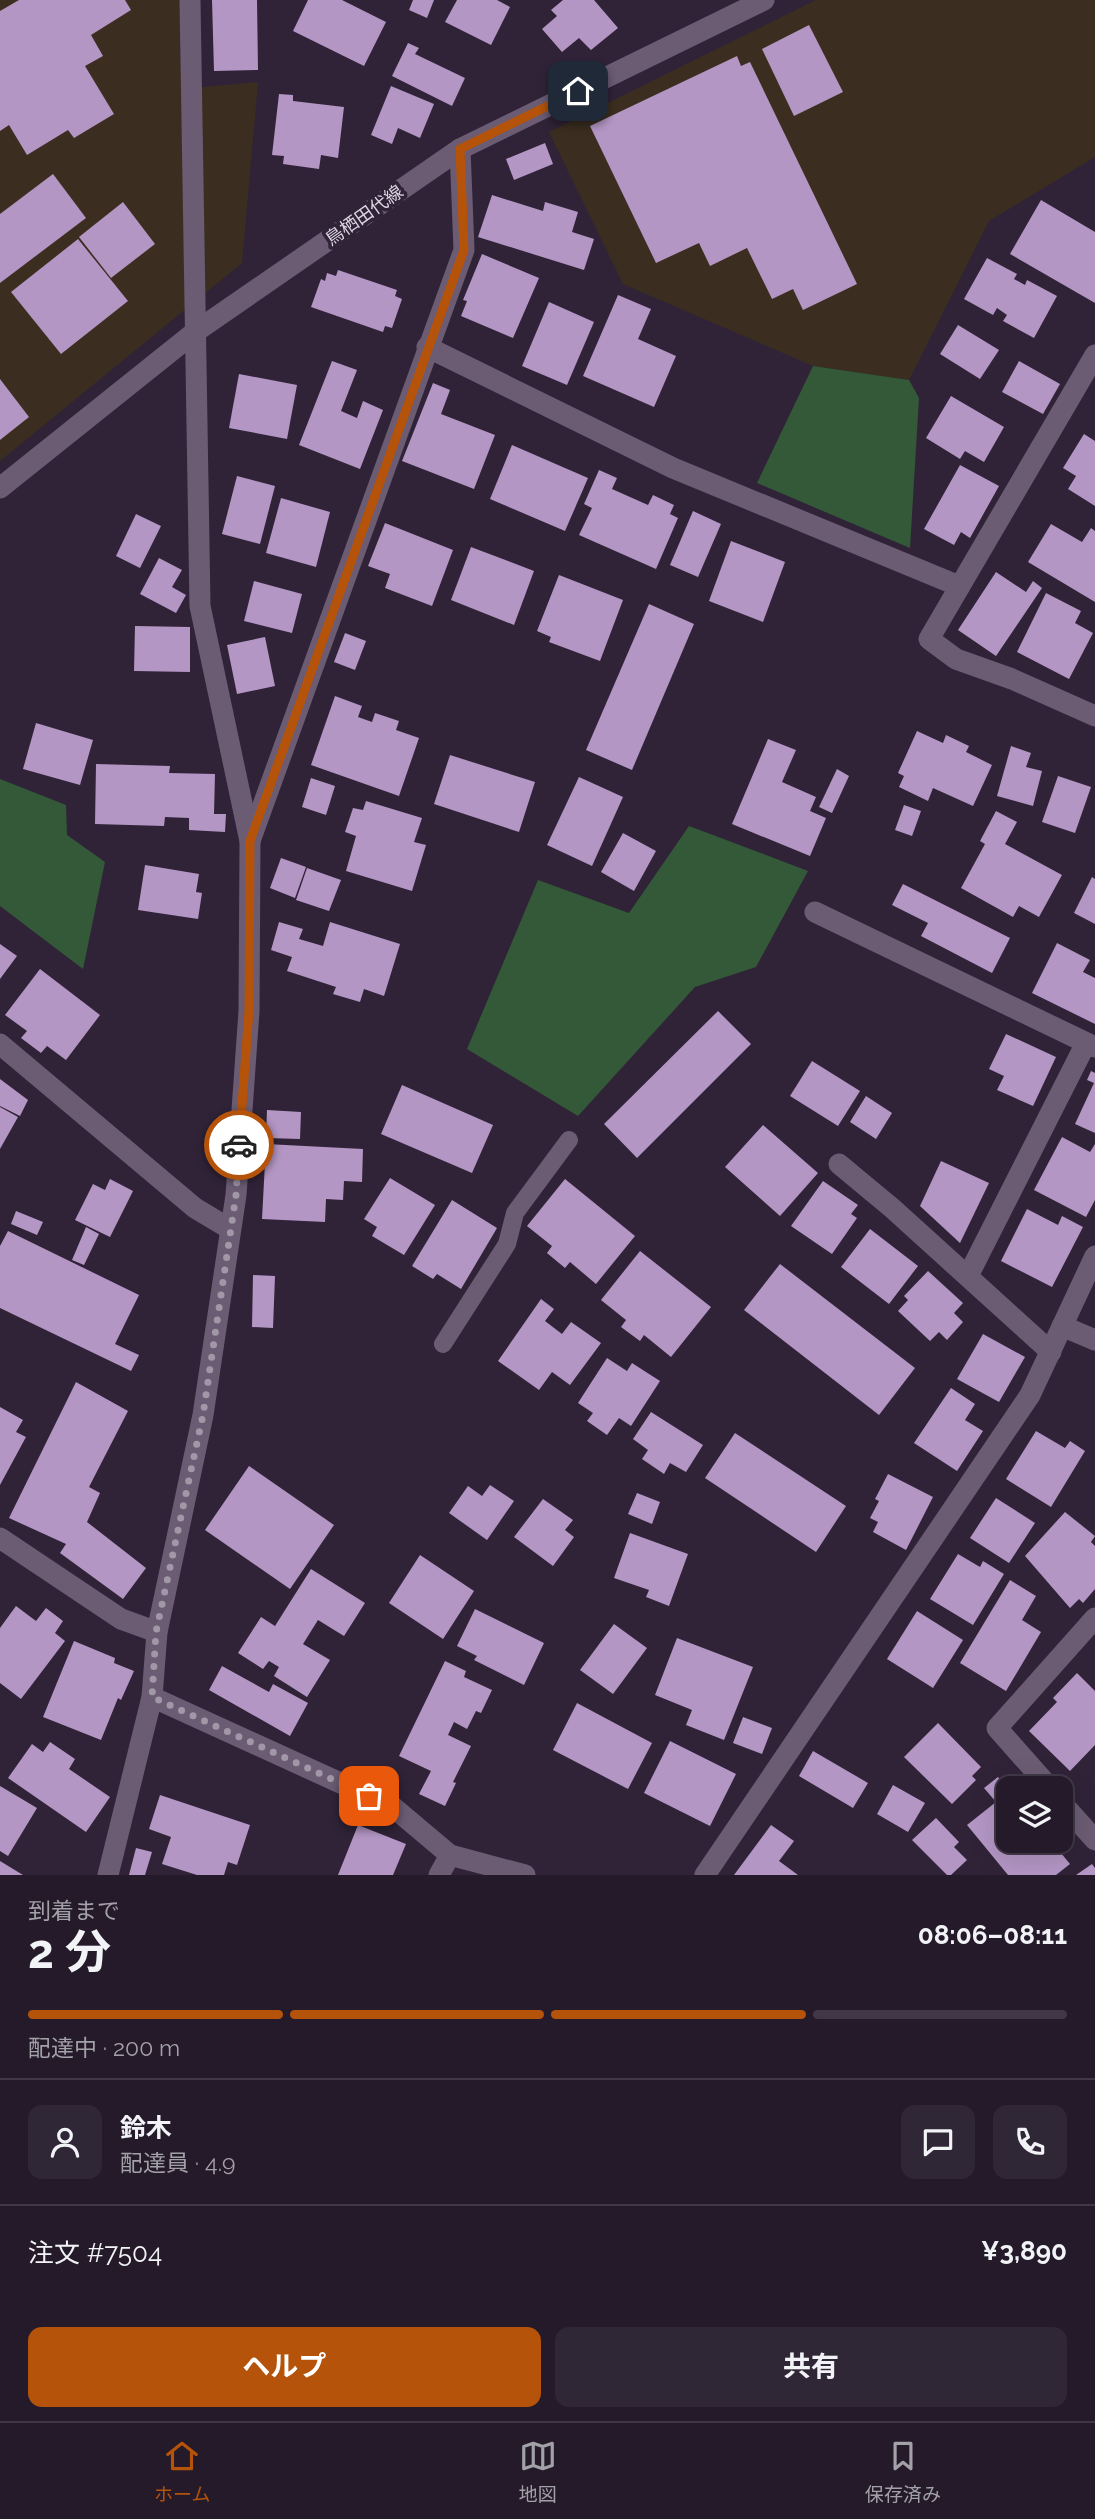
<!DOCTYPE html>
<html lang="ja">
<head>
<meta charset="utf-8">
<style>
  :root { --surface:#241a2a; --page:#302736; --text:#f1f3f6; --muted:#a3a1a8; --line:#413847; --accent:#b45309 }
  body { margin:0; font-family:Raleway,"Noto Sans JP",sans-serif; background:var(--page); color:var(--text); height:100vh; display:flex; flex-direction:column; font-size:26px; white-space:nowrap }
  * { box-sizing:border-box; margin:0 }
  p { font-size:23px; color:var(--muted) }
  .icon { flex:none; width:38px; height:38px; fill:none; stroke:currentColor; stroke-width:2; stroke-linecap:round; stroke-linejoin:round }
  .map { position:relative; height:1875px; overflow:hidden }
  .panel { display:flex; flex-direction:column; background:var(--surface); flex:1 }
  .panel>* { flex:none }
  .fabs { position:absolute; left:996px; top:1776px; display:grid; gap:14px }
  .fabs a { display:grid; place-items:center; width:77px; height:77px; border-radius:14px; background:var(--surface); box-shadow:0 7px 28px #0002,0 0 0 2px var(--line); font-size:35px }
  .pin { position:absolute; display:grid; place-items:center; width:60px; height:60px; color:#fff; margin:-30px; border-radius:14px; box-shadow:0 4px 10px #0006 }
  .courier { position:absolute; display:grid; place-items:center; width:70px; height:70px; margin:-35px; border:5px solid #b45309; border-radius:50%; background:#fff; color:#222; box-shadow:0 2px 9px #0007 }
  .summary em { font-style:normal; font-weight:700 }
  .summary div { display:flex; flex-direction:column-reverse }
  .summary { display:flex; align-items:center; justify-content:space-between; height:119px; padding:0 28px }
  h1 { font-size:46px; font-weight:700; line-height:52px }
  .bar { display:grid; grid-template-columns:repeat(4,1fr); gap:10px 7px; align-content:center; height:84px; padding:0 28px }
  .bar i { height:9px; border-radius:5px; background:var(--line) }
  .bar .selected { background:var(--accent) }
  .bar p { grid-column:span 4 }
  .line { display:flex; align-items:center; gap:18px; padding:0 28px; border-top:2px solid var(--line) }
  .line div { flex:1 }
  .round { display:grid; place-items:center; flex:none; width:74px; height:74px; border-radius:14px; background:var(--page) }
  .primary-button { display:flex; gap:14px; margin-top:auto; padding:14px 28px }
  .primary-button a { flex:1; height:80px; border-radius:14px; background:var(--accent); color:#fff; font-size:28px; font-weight:700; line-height:80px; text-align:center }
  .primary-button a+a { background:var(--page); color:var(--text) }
  .dock { display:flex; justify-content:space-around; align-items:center; height:98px; border-top:2px solid var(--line); background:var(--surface); font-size:19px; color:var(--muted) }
  .dock a { display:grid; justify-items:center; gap:4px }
  .dock .selected { color:var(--accent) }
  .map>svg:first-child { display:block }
</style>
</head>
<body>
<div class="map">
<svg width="1095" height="1875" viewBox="0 0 1095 1875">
  <rect width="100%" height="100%" fill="#302338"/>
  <g fill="#3b2e20">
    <polygon points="0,0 180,0 181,89 258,82 242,263 0,461"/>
    <polygon points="816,0 1095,0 1095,157 989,221 909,380 813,366 623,284 549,132"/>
  </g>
  <g fill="#335938">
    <polygon points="813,366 909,380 919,398 910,548 757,483"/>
    <polygon points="0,779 66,805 67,835 105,862 83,969 0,906"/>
    <polygon points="689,826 808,871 756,967 695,987 578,1116 467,1049 538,880 629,913"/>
  </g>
  <g fill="#b396c4">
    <polygon points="19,0 125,0 131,10 91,35 103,56 85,66 114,114 74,138 68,130 27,155 9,125 0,131 0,11"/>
    <polygon points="212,0 257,0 258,70 214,71"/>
    <polygon points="308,0 342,0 386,22 364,66 293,31"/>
    <polygon points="413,0 434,0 427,18 409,10"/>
    <polygon points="457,0 497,0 510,7 491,45 445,22"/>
    <polygon points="563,0 594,0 618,28 591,50 579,38 562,52 542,29 557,16 551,10"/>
    <polygon points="809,25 843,92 794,116 762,49"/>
    <polygon points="408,43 419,48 415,54 465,78 452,106 392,76"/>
    <polygon points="737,56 741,66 750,62 857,284 803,310 793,289 772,299 747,248 710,266 699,243 656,263 590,126"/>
    <polygon points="391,86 434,104 420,138 398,128 392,144 371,135"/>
    <polygon points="279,94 293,95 293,101 344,107 338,158 321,155 319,169 283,164 284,156 272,155"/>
    <polygon points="545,143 553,164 514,180 506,159"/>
    <polygon points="53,174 86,218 0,283 0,214"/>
    <polygon points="492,195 543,211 545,202 578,212 572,232 594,239 584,270 478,237"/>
    <polygon points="1041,200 1095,232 1095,303 1010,254"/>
    <polygon points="123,202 155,244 111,278 79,237"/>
    <polygon points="78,239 128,301 61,354 11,292"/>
    <polygon points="482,254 539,278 513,338 461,316 467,301 463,300"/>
    <polygon points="987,258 1017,274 1014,279 1025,285 1027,280 1057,296 1034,338 1003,321 1007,315 997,308 993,315 964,299"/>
    <polygon points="338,270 397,290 395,296 402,299 392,328 385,326 383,332 311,307 321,279 325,281 327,273 336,276"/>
    <polygon points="618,295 651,309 638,339 676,356 654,407 583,376"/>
    <polygon points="549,302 594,322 567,385 522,366"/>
    <polygon points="958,325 999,350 980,379 940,354"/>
    <polygon points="332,361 357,370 341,411 357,418 363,401 383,410 360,469 299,445"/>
    <polygon points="1019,361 1060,384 1043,414 1002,392"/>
    <polygon points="239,374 297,385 287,439 229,428"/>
    <polygon points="0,379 29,417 0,440"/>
    <polygon points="433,383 450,390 441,414 495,435 474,489 402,461"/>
    <polygon points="951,396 1004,427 984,462 965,451 960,459 926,438"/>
    <polygon points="1084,434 1095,441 1095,506 1068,489 1076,476 1063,468"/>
    <polygon points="512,445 588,478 565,531 490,499"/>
    <polygon points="960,465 999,486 970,538 961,532 954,545 924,529"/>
    <polygon points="599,470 617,478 612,489 648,505 653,495 674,505 670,514 678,518 656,569 579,535 592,508 584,504"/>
    <polygon points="237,476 275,486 260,544 222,534"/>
    <polygon points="281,498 330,512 316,567 266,553"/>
    <polygon points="693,511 721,524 698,577 670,565"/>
    <polygon points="136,514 161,526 140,568 116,556"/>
    <polygon points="385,523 453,550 432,606 385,588 390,574 368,566"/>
    <polygon points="1051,524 1082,542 1091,528 1095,531 1095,602 1028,562"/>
    <polygon points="731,541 785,562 763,622 709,601"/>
    <polygon points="471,547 534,571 514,625 451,600"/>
    <polygon points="159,558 182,570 172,587 186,595 176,613 140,594"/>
    <polygon points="996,572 1026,592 1033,581 1042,588 996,656 958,630"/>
    <polygon points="559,575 623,600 600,661 549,642 551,637 537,631"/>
    <polygon points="254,581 302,594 292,633 244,621"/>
    <polygon points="1046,593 1081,611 1075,623 1093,633 1069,679 1017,652"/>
    <polygon points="649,604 694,624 632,770 586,750"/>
    <polygon points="135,626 190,627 190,672 134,671"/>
    <polygon points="345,633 366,641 355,670 334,662"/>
    <polygon points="265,637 275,686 237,694 227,645"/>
    <polygon points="335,696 362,706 358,717 372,722 375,713 399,721 396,730 419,738 399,796 311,765"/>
    <polygon points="36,723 93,740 80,785 23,769"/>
    <polygon points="917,731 943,743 946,735 969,746 966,752 992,765 973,806 933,788 928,801 899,787 904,776 898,773"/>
    <polygon points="768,739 796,750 782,782 816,797 810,811 826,818 810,856 732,824"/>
    <polygon points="1011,746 1031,753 1026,767 1042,771 1033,806 997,796"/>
    <polygon points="450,755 535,782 519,832 434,804"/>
    <polygon points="96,764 170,766 169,773 215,774 214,814 226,814 225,832 189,830 189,818 165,817 164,826 95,824"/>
    <polygon points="837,769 849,776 832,813 819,807"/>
    <polygon points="1058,776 1091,787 1075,833 1042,822"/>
    <polygon points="579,777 623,797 592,866 547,845"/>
    <polygon points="311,778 335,786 326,815 302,807"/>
    <polygon points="366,801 422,818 414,842 426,845 412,891 346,871 356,836 345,832 353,808 363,810"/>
    <polygon points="904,805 921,811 912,836 895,830"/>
    <polygon points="996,811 1017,822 1005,844 1062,875 1039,917 1019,906 1013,917 961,888 985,844 980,841"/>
    <polygon points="623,833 656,851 634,891 601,872"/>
    <polygon points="281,858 306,867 295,898 270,888"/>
    <polygon points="145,865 199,874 196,892 202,893 198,919 138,910"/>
    <polygon points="307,868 341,880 329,911 296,900"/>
    <polygon points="1092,877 1095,879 1095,924 1074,913"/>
    <polygon points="903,884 1010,938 992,973 921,936 928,923 892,905"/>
    <polygon points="279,922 303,929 299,939 323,946 330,922 400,944 384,996 364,989 360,1002 333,994 336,987 287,971 292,957 271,950"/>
    <polygon points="1057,943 1090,960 1083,972 1095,978 1095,1024 1032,993"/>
    <polygon points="0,944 17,956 0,979"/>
    <polygon points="40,969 100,1015 66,1060 47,1046 41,1053 21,1038 27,1031 5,1015"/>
    <polygon points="718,1011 751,1044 637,1158 604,1124"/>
    <polygon points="1006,1034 1056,1057 1033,1106 997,1090 1004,1076 989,1069"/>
    <polygon points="812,1061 860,1091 838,1126 790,1096"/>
    <polygon points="1091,1071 1095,1073 1095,1133 1075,1124 1094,1083 1087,1080"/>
    <polygon points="0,1079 28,1100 20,1116 0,1106"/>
    <polygon points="402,1085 493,1125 472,1173 381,1134"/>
    <polygon points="866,1096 892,1113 876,1139 850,1122"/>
    <polygon points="0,1107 18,1117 0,1149"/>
    <polygon points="267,1110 301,1112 300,1139 266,1138"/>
    <polygon points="763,1125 818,1173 780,1216 725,1167"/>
    <polygon points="1062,1137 1090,1152 1095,1144 1095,1200 1086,1217 1034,1190"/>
    <polygon points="266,1144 363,1149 362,1182 344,1181 343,1200 326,1199 325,1222 262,1219"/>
    <polygon points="941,1161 989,1183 960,1243 920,1206"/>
    <polygon points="390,1178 435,1205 404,1255 372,1236 377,1227 364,1219"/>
    <polygon points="110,1179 133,1191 110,1237 75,1220 93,1184 105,1190"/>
    <polygon points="565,1179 635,1236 596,1284 570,1262 565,1268 547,1253 552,1246 527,1226"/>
    <polygon points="823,1181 858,1205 851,1214 857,1218 832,1254 791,1226"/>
    <polygon points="452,1200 497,1228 461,1289 437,1274 433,1279 412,1266"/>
    <polygon points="1027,1209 1058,1225 1062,1216 1083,1227 1052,1287 1001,1261"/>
    <polygon points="16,1211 43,1222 37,1235 11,1224"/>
    <polygon points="86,1227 99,1234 84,1265 72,1260"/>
    <polygon points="870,1229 918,1266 889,1304 841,1267"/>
    <polygon points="8,1231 139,1295 115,1344 139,1355 131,1371 0,1308 0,1246"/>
    <polygon points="640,1251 711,1307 671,1357 644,1335 640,1341 621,1327 626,1320 601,1300"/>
    <polygon points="780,1264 915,1368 879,1415 744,1310"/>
    <polygon points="928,1271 963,1303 954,1313 963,1322 947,1340 939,1332 930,1341 898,1311 908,1300 904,1296"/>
    <polygon points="253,1275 275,1276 273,1328 252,1327"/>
    <polygon points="541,1299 554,1309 545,1321 562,1334 571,1322 601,1343 570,1385 552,1372 539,1390 498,1361"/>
    <polygon points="983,1334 1025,1357 999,1402 957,1379"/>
    <polygon points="607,1358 627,1371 632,1363 660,1381 631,1426 619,1418 607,1435 587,1421 593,1413 578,1403"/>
    <polygon points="76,1382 128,1411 89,1487 100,1493 87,1522 146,1568 123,1599 60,1553 66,1544 9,1518"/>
    <polygon points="951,1388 975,1404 965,1420 983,1431 957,1471 914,1443"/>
    <polygon points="0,1407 23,1420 16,1432 26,1437 0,1485"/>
    <polygon points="651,1412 703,1445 686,1472 670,1463 664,1474 642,1459 648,1450 633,1439"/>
    <polygon points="1036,1431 1065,1448 1070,1441 1085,1451 1051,1507 1006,1479"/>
    <polygon points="735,1433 846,1506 816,1552 705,1478"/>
    <polygon points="249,1466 334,1525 290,1589 205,1530"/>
    <polygon points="888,1474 933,1497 906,1550 873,1532 878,1522 870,1518 879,1501 875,1499"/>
    <polygon points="490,1485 514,1501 487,1540 449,1513 468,1486 482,1496"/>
    <polygon points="637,1493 660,1502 652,1524 628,1514"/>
    <polygon points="996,1498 1035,1523 1009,1563 970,1538"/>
    <polygon points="543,1499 573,1520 565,1530 574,1537 553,1566 514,1537"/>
    <polygon points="1065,1512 1095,1536 1091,1542 1095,1546 1095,1589 1083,1603 1079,1599 1070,1608 1025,1556"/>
    <polygon points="630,1533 688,1554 669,1606 646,1597 649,1590 614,1578"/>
    <polygon points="958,1554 980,1567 983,1561 1004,1574 973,1625 930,1599"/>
    <polygon points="420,1555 474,1591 443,1639 389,1603"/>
    <polygon points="311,1569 365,1603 344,1636 318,1620 303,1644 330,1660 307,1697 274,1676 279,1667 269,1661 263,1669 238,1653 261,1617 275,1626"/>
    <polygon points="1010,1580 1036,1596 1022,1620 1041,1632 1006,1691 960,1663"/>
    <polygon points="16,1606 36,1621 46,1608 63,1621 55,1633 65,1641 21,1699 0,1683 0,1628"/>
    <polygon points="475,1609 544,1643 524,1685 474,1660 477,1656 457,1646"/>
    <polygon points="917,1611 963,1640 933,1688 887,1659"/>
    <polygon points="614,1624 647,1648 613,1694 580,1670"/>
    <polygon points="677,1638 753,1667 724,1740 686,1725 692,1710 655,1695"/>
    <polygon points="74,1641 115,1658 114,1663 134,1671 121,1700 118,1698 101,1740 43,1717"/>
    <polygon points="445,1661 466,1671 464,1677 492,1690 481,1713 476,1711 467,1729 454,1722 448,1735 471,1746 453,1782 456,1783 445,1806 419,1794 431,1771 399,1756"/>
    <polygon points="222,1666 269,1692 273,1684 308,1703 290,1736 209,1690"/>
    <polygon points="1077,1673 1095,1691 1095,1745 1070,1771 1029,1731 1057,1702 1053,1698"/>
    <polygon points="577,1703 652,1743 628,1789 553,1750"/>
    <polygon points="743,1717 772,1728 762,1754 733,1743"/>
    <polygon points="938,1723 981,1767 972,1776 976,1780 952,1804 904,1757"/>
    <polygon points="670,1741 736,1774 710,1826 644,1793"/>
    <polygon points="50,1742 75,1759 69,1769 110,1797 86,1832 8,1778 32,1744 43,1752"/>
    <polygon points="813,1751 868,1783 853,1808 799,1776"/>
    <polygon points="998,1777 1008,1789 1008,1841 1051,1841 1070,1864 1056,1875 1008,1875 967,1825 996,1802 984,1788"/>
    <polygon points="893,1785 925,1803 908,1832 877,1814"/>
    <polygon points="0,1786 37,1808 8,1856 0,1851"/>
    <polygon points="160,1795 250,1825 237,1865 228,1862 224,1875 197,1875 162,1864 171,1837 149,1829"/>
    <polygon points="936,1818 959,1842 954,1847 967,1860 951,1875 947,1875 912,1840"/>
    <polygon points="358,1825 406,1844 393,1875 338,1875"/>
    <polygon points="771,1825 794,1841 779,1861 798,1875 734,1875"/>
    <polygon points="136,1848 152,1852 145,1875 129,1875"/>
    <polygon points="0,1861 23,1875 0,1875"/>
    <polygon points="1092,1864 1095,1868 1095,1875 1076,1875"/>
  </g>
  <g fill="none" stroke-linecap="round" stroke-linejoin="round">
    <polyline stroke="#6b5c74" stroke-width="18" points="443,1344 507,1244 515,1213 569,1140"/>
    <g stroke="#6b5c74" stroke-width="21">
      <polyline points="427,347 673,468 959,586"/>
      <polyline points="1095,355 929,639 956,659 1012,679 1095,716"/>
      <polyline points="250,841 464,250 460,149"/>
      <polyline points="815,912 1095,1047"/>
      <polyline points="0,1044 195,1208 230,1229"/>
      <polyline points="839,1164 892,1208 1051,1352"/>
      <polyline points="968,1276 1086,1043"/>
      <polyline points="1062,1326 1095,1340"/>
      <polyline points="0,1538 121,1619 157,1632"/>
      <polyline points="152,1697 393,1807 450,1855 525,1875"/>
      <polyline points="1050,1788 997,1728 1095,1618"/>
      <polyline points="1060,1801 1095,1840"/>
      <polyline points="108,1875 152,1697 157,1632 203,1415 236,1195 249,1011 250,841 200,606 190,0"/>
      <polyline points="439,1875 450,1855"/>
      <polyline points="705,1875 1030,1395 1095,1256"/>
    </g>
    <polyline stroke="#6b5c74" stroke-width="21" points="0,488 195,332 460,149 764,0"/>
  </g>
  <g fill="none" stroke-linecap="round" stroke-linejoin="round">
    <polyline stroke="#a197a7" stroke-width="7" stroke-dasharray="0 12.6" points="239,1145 236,1195 203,1415 156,1632 152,1697 369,1796"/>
    <polyline stroke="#b45309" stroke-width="9" points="239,1145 249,1011 250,841 464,250 460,149 578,91"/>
  </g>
  <g text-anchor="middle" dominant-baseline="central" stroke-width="7" stroke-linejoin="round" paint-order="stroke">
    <g font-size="18" fill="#ded5e3" stroke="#302338">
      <text transform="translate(364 215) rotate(-35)">鳥栖田代線</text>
    </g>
  </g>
</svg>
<div class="fabs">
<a><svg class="icon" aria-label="layers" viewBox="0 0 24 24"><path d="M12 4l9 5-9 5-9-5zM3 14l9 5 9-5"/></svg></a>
</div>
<div class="pin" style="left:369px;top:1796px;background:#ea580c"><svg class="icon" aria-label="bag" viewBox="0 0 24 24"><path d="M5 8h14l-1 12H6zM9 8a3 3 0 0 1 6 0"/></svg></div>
<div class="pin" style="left:578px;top:91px;background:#1f2937"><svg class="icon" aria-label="home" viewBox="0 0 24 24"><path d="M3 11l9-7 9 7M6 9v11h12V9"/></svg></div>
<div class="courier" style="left:239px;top:1145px"><svg class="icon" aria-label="car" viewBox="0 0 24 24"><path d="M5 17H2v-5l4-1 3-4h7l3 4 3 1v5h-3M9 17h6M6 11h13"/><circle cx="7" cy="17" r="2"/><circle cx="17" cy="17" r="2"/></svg></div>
</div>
<section class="panel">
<div class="summary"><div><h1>2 分</h1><p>到着まで</p></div><em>08:06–08:11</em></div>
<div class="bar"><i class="selected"></i><i class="selected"></i><i class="selected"></i><i></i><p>配達中 · 200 m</p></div>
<div class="line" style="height:126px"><a class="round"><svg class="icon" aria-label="person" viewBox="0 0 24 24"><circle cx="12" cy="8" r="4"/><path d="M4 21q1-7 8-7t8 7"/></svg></a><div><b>鈴木</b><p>配達員 · 4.9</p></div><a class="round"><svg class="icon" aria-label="chat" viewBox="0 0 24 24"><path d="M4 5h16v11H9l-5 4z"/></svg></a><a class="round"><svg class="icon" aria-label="phone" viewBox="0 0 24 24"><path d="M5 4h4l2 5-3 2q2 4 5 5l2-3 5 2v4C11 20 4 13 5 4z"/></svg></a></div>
<div class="line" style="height:91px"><div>注文 #7504</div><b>¥3,890</b></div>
<div class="primary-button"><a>ヘルプ</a><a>共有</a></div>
</section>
<nav class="dock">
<a class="selected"><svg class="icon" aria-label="home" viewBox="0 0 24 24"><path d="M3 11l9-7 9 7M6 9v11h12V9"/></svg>ホーム</a>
<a><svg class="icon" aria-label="map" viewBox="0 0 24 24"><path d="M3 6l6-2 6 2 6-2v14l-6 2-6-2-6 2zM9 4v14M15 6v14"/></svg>地図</a>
<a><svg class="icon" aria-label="saved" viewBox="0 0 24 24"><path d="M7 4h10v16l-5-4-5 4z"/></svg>保存済み</a>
</nav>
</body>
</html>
